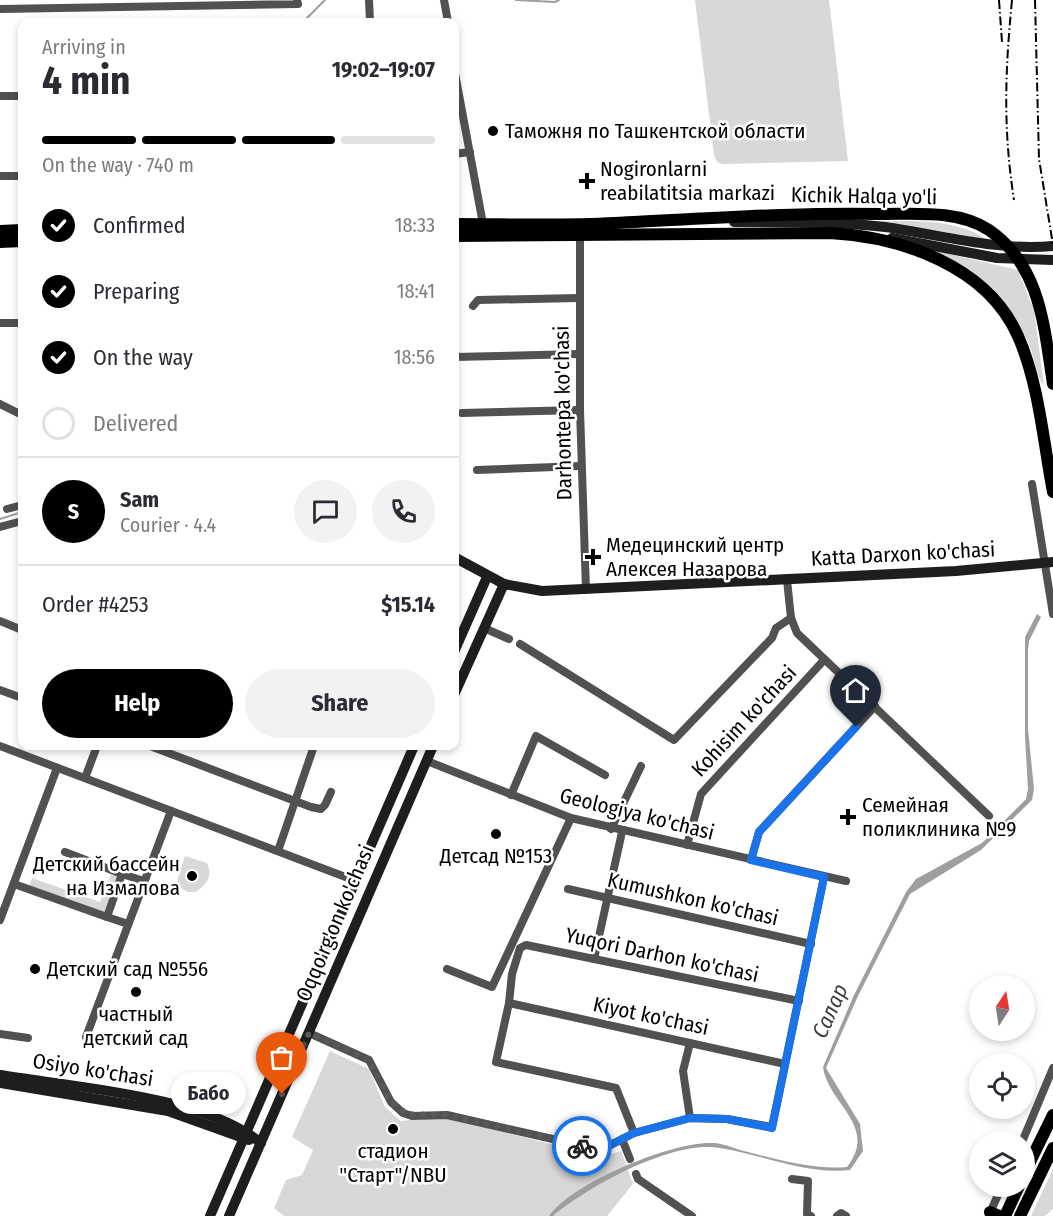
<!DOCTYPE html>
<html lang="en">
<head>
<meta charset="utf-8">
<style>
  :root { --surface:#fff; --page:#f2f2f3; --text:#2b2b33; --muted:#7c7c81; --line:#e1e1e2; --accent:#000 }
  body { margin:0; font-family:"Fira Sans Condensed",sans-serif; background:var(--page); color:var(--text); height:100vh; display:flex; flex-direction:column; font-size:22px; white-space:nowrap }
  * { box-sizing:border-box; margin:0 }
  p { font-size:20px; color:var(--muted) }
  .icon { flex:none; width:33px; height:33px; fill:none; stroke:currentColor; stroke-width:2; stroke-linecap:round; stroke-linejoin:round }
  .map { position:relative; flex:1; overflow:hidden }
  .side { position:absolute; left:18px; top:18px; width:441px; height:732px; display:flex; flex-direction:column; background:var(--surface); border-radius:12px; box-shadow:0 3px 9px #0003 }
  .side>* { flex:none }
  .needle { width:39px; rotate:12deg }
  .fabs { position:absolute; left:969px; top:975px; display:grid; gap:12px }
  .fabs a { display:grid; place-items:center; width:66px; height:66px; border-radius:50%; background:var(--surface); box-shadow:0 3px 9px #0003; font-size:30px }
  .pin { position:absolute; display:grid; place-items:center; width:51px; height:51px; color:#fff; margin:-62px -26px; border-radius:50% 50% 50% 0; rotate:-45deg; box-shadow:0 0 6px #0007 }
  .pin .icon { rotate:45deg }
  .courier { position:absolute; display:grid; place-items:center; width:60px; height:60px; margin:-30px; border:4px solid #1a73e8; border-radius:50%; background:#fff; color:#222; box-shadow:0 2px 8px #0007 }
  .bubble { position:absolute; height:42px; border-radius:21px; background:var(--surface); box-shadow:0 3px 9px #0003; font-size:20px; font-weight:700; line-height:42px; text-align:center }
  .head em { font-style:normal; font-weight:700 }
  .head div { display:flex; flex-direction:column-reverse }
  .head { display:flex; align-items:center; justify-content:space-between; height:102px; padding:0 24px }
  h1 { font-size:39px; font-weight:700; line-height:45px }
  .bar { display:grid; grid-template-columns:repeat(4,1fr); gap:9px 6px; align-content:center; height:72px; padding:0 24px }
  .bar i { height:8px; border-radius:4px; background:var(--line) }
  .bar .selected { background:var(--accent) }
  .bar p { grid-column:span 4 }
  .line { display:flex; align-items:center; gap:15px; padding:0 24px; border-top:2px solid var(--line) }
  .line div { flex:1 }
  .round { display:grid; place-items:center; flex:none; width:63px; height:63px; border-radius:32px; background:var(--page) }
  ol { padding:0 24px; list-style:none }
  li { display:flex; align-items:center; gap:18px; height:66px }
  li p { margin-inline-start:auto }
  li .icon { padding:6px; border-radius:50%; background:var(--accent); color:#fff; stroke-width:4 }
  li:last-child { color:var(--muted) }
  li i { width:33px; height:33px; border:3px solid var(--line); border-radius:50% }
  .action { display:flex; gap:12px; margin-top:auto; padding:12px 24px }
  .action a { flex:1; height:69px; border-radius:36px; background:var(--accent); color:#fff; font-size:24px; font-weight:700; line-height:69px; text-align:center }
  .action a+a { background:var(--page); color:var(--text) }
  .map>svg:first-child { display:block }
</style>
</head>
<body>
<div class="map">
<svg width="1053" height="1216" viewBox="0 0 1053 1216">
  <rect width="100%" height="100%" fill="#fff"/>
  <g fill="#d8d8d8">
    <polygon points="695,0 829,0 848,161 723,164 717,162 714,155"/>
    <path d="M 866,221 C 907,222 954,216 989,241 Z"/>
    <path d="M 932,250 L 1018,270 L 1034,310 L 1044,385 C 1037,379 1034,357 1030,347 C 1009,296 980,274 932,250 Z"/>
    <path d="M 185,856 L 207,863 C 213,877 207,883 196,892 L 188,892 L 176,885 Z"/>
    <polygon points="112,871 120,874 105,919 27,892 32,878 100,902"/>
    <polygon points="330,1051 369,1069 385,1107 401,1121 443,1117 594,1155 595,1159 621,1151 633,1184 607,1216 284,1216 274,1208 286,1180 302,1175 313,1150 292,1137"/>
    <polygon points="1053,1169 1053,1209 1045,1216 1031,1216"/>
  </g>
  <path fill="#9f9f9f" d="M 1037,614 L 1041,617 L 1029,641 L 1028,650 L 1028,729 L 1034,789 L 1032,800 L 981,850 L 910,894 L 858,996 L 826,1068 L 860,1124 L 863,1151 L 850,1170 C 805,1175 764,1155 720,1148 C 672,1140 589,1186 553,1216 L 549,1216 C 572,1183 672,1141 713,1143 C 724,1143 737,1150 748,1152 C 779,1160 815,1170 847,1167 C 879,1126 828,1104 823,1067 L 854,995 L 906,892 L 916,879 L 982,843 L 1026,799 L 1028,789 L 1025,737 L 1025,637 Z"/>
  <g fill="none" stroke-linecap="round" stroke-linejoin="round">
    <g stroke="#9f9f9f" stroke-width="2">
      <polyline points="516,0 555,2 559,0"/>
      <polyline points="303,22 325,0"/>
      <polyline points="0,519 22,512"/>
    </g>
    <g stroke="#515151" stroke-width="8">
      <polyline points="369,0 370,22"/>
      <polyline points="444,0 448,22"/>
      <polyline points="0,9 298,4 297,0"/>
      <polyline points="454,68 483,224"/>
      <polyline points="0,96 22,96"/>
      <polyline points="454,154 470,152"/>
      <polyline points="0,176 22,176"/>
      <polyline points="580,235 580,410 586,590"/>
      <polyline points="473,306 478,300 579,298"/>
      <polyline points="0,323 22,323"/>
      <polyline points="454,357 580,354"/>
      <polyline points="0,404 22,415"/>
      <polyline points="462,413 580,410"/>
      <polyline points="477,470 581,466"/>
      <polyline points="1032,484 1053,614"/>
      <polyline points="7,509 22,505"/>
      <polyline points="0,527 22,521"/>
      <polyline points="787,580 791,618 797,633 989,816"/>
      <polyline points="0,621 22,630"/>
      <polyline points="484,628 509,639"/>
      <polyline points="520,644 674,740 772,638 776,628 791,618"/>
      <polyline points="0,690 22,698"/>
      <polyline points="0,746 356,881"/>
      <polyline points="150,746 311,807 321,809 325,805 331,792"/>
      <polyline points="427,761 571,818 846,881"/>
      <polyline points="85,778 97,746"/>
      <polyline points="511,795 536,736 605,775"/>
      <polyline points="611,829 641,766"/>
      <polyline points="687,845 701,794 824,660"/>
      <polyline points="278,851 314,746"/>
      <polyline points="65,852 122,874"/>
      <polyline points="751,860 759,832 875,706"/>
      <polyline points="14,884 107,917"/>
      <polyline points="568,889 811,944"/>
      <polyline points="0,920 57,768"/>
      <polyline points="128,924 107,917 122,874 144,881"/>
      <polyline points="594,959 622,832"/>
      <polyline points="447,969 492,987 571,818"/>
      <polyline points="509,1003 785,1064"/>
      <polyline points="309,1033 369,1060 391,1102 403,1113 412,1116 447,1115 601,1150 634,1133 690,1118 727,1119 772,1127 824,877"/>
      <polyline points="0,1034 28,1038"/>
      <polyline points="86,1037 171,811"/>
      <polyline points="690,1043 683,1071 690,1118"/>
      <polyline points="634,1133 616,1088 496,1062 509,1003 512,974 520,948 526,945 799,1001"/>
      <polyline points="622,1139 630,1159"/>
      <polyline points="1022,1142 1053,1068"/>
      <polyline points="636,1174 638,1179 692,1216"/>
      <polyline points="792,1179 808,1181 807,1214 811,1216"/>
      <polyline points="989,1215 1002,1186"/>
      <polyline points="837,1216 841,1213 846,1216"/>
    </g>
    <g stroke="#1e1e1e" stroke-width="10">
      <path d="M 734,222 C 785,222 835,221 885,227 C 942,235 995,251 1053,246"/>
      <polyline points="892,238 997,258 1053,260"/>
      <polyline points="454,557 504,584 542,591 956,571 1053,562"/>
      <polyline points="454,652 487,577"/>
      <polyline points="454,695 504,584"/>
      <path d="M 0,1075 C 73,1087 204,1096 261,1143"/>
      <polyline points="0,1083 168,1111 249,1140"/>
      <polyline points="210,1216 414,746"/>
      <polyline points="229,1216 433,746"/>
    </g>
    <g stroke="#000" stroke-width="12">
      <path d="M 454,224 C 507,224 561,226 614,223 C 704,219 792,212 882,214 C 916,214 959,210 989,230 C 1041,266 1044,327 1053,384"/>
      <polyline points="0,231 22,230"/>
      <path d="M 454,236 L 830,233 C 902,237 987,266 1018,336 C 1039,384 1043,440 1053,492"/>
      <polyline points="0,242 22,241"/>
      <polyline points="1024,1174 1053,1115"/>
      <polyline points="990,1212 999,1216"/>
      <polyline points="1005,1216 1019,1186"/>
      <polyline points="1020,1216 1053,1148"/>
    </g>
    <g stroke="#000" stroke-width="2" stroke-dasharray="9 3 1.5 3" stroke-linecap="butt">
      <polyline points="999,0 1002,42"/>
      <path d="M 1012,0 C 1005,72 1003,129 1014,200"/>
      <polyline points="1035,0 1039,159 1053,245"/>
    </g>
  </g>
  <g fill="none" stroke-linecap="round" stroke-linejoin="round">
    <polyline stroke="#595959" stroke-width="6" stroke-dasharray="0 10.8" points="282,1094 309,1033 369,1060 391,1102 407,1114 447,1115 582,1146"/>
    <polyline stroke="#1a73e8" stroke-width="8" points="582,1146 602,1149 634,1133 690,1118 727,1119 772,1128 824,877 751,860 759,832 856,727"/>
  </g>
  <g fill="#000" stroke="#fff" stroke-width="2">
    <circle cx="493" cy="131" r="6"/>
    <path d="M584 172h6v6h6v6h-6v6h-6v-6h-6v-6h6z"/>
    <path d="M590 548h6v6h6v6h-6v6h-6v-6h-6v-6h6z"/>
    <path d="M845 808h6v6h6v6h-6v6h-6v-6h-6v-6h6z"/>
    <circle cx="496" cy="834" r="6"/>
    <circle cx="192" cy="876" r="6"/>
    <circle cx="35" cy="969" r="6"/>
    <circle cx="136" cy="992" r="6"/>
    <circle cx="393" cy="1129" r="6"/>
  </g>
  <g text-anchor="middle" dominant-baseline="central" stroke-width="5" stroke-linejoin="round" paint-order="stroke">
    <g font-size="21" fill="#000" stroke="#fff" text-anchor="start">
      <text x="505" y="131">Таможня по Ташкентской области</text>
      <text x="600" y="169">Nogironlarni<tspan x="600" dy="24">reabilatitsia markazi</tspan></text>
      <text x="606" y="545">Медецинский центр<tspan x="606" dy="24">Алексея Назарова</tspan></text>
      <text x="862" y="805">Семейная<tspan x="862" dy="24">поликлиника №9</tspan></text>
      <text x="496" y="856" text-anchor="middle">Детсад №153</text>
      <text x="180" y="864" text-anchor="end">Детский бассейн<tspan x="180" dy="24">на Измалова</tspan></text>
      <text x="47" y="969">Детский сад №556</text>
      <text x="136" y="1014" text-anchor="middle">частный<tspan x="136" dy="24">детский сад</tspan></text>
      <text x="393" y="1151" text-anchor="middle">стадион<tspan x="393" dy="24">"Старт"/NBU</tspan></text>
    </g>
    <g font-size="21" fill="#000" stroke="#fff">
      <text transform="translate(864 196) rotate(1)">Kichik Halqa yo'li</text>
      <text transform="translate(563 413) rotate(-91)">Darhontepa ko'chasi</text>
      <text transform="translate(903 554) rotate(-3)">Katta Darxon ko'chasi</text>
      <text transform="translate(744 721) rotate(-47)">Kohisim ko'chasi</text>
      <text transform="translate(637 814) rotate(14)">Geologiya ko'chasi</text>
      <text transform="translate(693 899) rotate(13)">Kumushkon ko'chasi</text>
      <text transform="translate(335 923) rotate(-67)">Oqqo'rg'on ko'chasi</text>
      <text transform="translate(662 955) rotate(12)">Yuqori Darhon ko'chasi</text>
      <text transform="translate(651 1016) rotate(12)">Kiyot ko'chasi</text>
      <text transform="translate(93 1070) rotate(9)">Osiyo ko'chasi</text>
    </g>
    <g font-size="22" font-style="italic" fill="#404040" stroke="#fff">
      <text transform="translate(830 1011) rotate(-66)">Салар</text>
    </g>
  </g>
</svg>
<div class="fabs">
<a><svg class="needle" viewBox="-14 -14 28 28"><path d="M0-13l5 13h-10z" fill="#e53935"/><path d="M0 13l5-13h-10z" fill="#7c7c81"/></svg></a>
<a><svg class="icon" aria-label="locate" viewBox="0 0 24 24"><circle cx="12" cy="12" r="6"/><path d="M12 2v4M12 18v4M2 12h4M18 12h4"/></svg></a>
<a><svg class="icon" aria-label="layers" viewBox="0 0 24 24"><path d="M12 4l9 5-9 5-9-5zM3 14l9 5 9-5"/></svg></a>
</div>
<div class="pin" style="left:282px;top:1094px;background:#ea580c"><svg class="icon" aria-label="bag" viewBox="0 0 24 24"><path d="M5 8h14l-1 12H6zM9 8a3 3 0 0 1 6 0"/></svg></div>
<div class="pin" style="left:856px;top:727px;background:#1f2937"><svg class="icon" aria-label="home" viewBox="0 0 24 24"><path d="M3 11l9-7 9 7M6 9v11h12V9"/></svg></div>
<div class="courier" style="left:582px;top:1146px"><svg class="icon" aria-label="bike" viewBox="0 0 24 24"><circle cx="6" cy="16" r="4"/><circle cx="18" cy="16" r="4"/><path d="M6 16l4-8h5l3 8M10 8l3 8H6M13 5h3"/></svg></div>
<div class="bubble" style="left:171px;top:1072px;width:75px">Бабо</div>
<section class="side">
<div class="head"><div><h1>4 min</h1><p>Arriving in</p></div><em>19:02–19:07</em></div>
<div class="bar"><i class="selected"></i><i class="selected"></i><i class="selected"></i><i></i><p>On the way · 740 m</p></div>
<ol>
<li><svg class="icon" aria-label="check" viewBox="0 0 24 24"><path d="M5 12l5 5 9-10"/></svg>Confirmed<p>18:33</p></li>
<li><svg class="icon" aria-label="check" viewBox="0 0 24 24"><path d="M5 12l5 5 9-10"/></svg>Preparing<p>18:41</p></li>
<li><svg class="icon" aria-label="check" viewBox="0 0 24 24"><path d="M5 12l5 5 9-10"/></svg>On the way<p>18:56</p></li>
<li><i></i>Delivered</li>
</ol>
<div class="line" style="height:108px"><b class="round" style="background:var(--accent);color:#fff">S</b><div><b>Sam</b><p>Courier · 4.4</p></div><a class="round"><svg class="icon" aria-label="chat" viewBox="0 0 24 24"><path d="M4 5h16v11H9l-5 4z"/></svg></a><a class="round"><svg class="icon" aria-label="phone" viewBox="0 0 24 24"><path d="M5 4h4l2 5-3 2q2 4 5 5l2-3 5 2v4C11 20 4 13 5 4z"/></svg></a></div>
<div class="line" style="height:78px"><div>Order #4253</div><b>$15.14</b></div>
<div class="action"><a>Help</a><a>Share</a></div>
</section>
</div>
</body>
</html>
